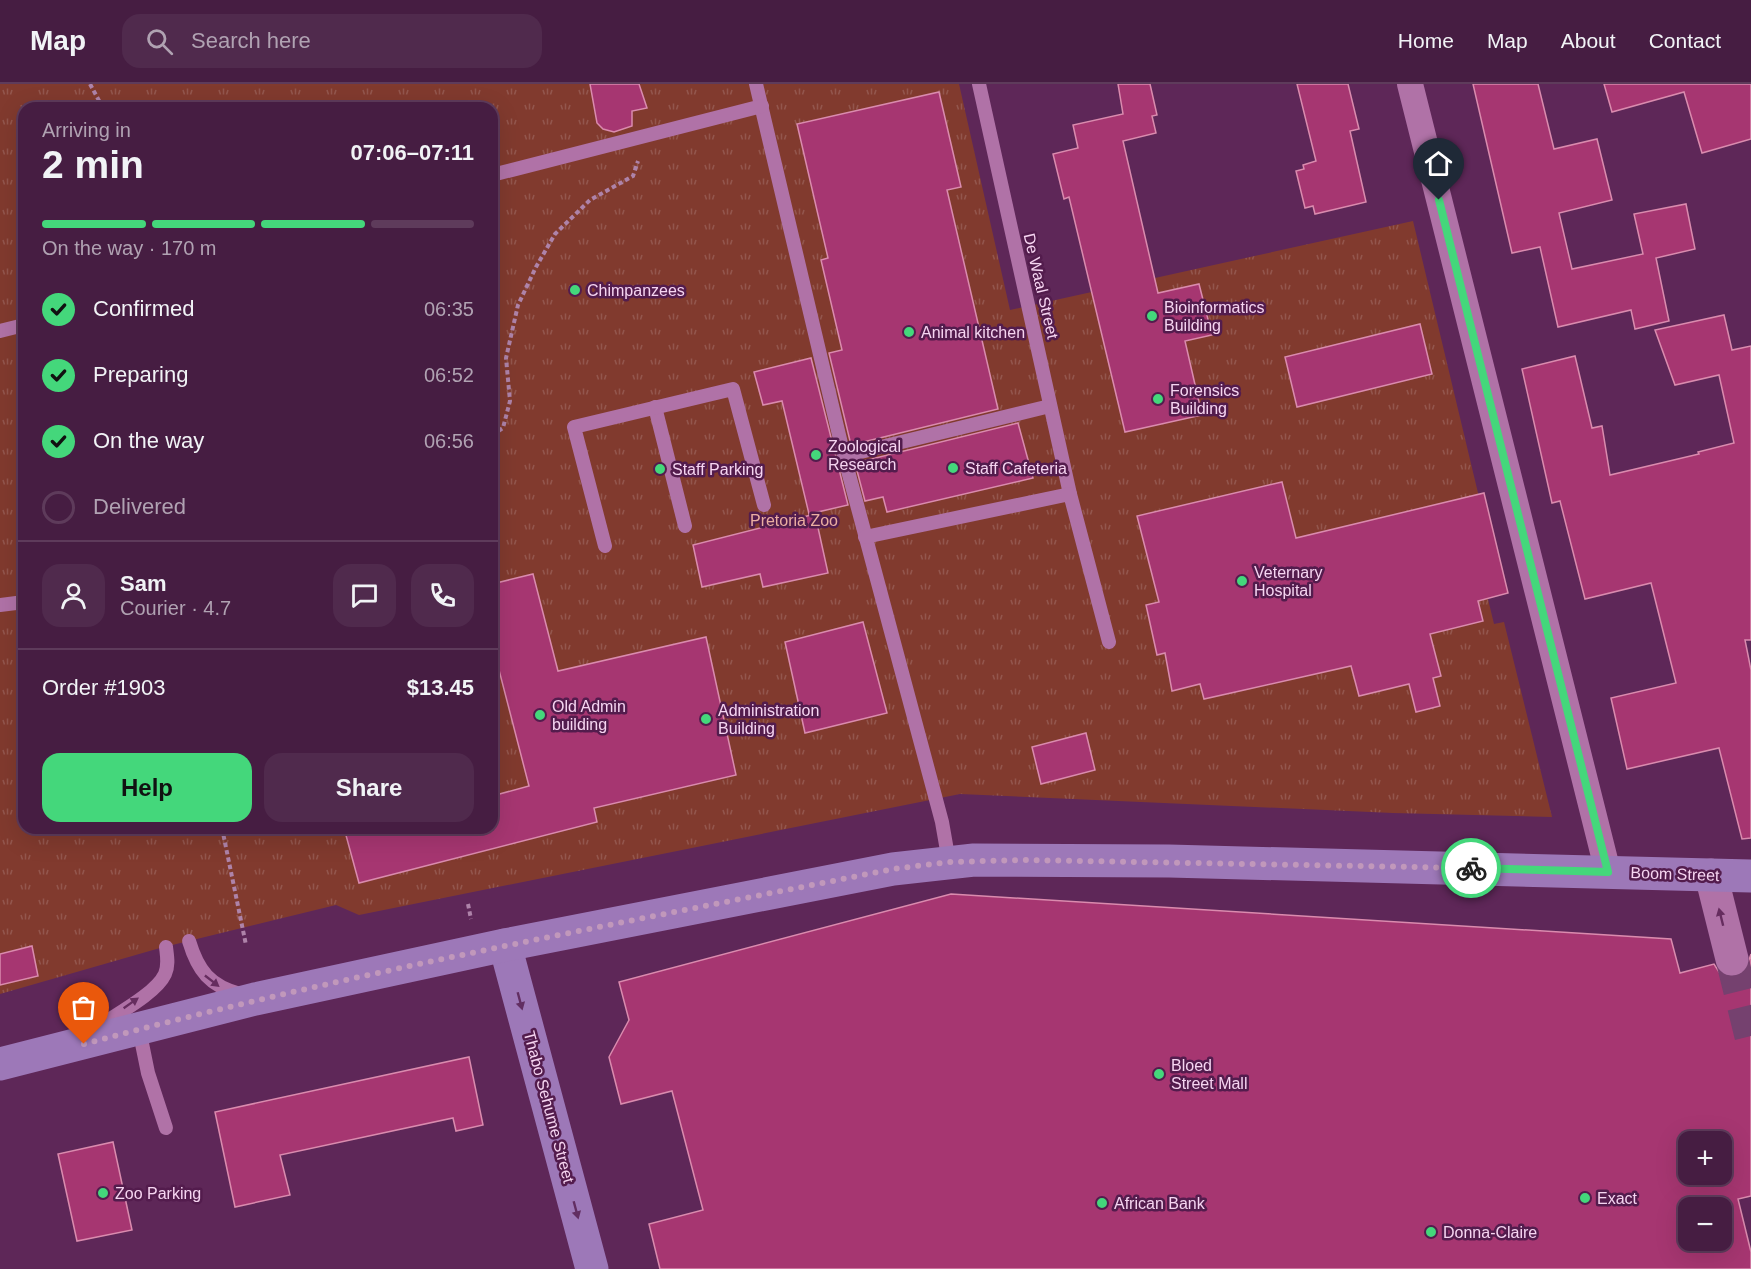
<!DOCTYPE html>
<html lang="en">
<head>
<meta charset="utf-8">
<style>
  :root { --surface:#461d42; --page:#502a4d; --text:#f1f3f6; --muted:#b0a2b2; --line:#5e3b5b; --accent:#44d77b }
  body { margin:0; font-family:Arial,sans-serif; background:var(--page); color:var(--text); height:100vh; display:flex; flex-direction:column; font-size:22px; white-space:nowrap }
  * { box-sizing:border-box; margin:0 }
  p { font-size:20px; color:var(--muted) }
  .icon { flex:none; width:33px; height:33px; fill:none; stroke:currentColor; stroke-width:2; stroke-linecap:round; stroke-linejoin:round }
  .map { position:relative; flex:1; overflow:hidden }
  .panel { position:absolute; left:18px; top:18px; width:480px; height:732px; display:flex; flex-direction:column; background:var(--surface); border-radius:18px; box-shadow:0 6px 24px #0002,0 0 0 2px var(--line) }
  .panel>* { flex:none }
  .buttons { position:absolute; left:1678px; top:1047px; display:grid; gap:12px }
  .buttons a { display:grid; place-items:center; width:54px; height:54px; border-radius:12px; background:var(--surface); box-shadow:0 6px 24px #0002,0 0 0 2px var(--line); font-size:30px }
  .pin { position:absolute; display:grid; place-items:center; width:51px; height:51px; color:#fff; margin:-62px -26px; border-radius:50% 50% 50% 0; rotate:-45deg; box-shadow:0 0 6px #0007 }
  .pin .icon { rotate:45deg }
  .courier { position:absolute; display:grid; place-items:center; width:60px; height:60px; margin:-30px; border:4px solid #44d77b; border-radius:50%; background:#fff; color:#222; box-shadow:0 2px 8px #0007 }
  .head em { font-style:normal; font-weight:700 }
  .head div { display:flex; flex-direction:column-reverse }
  .head { display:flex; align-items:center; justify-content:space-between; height:102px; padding:0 24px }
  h1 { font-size:39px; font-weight:700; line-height:45px }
  .bar { display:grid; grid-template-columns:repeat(4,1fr); gap:9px 6px; align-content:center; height:72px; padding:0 24px }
  .bar i { height:8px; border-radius:4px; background:var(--line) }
  .bar .active { background:var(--accent) }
  .bar p { grid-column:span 4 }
  .line { display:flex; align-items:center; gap:15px; padding:0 24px; border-top:2px solid var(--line) }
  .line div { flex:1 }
  .round { display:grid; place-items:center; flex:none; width:63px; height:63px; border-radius:18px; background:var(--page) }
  ol { padding:0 24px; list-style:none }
  li { display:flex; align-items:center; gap:18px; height:66px }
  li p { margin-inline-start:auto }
  li .icon { padding:6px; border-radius:50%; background:var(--accent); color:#111; stroke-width:4 }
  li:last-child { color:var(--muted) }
  li i { width:33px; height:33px; border:3px solid var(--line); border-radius:50% }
  .primary-button { display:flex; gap:12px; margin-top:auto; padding:12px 24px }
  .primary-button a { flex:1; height:69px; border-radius:18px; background:var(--accent); color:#111; font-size:24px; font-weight:700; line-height:69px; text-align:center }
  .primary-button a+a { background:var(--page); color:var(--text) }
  header { display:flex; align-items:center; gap:36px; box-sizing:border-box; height:84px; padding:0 30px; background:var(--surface); border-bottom:2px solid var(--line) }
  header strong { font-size:28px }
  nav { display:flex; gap:33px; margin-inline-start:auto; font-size:21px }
  .search { width:420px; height:54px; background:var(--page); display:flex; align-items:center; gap:15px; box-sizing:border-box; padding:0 21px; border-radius:18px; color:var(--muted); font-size:22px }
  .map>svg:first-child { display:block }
</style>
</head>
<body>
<header>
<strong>Map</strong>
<div class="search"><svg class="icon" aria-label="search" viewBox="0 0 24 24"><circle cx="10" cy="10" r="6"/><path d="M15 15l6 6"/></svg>Search here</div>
<nav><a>Home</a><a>Map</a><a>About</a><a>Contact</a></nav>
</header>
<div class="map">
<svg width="1751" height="1185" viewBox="0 0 1751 1185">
  <defs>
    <pattern id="park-tufts" width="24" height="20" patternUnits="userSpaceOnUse" patternTransform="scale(1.5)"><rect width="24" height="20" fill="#813a2e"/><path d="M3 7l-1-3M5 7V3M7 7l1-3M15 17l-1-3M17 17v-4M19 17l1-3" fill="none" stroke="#93564d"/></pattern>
  </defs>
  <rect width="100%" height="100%" fill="#5e2758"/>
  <path fill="url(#park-tufts)" fill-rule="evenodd" d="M 0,0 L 959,0 L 1010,226 L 1413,137 L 1500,501 L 1486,507 L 1494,540 L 1504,538 L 1552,733 L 1393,729 L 960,710 L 359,831 L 336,821 L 160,864 L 0,910 ZM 24,24 L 492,24 L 492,744 L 24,744 Z"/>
  <g fill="#a63671" stroke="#da8bae" stroke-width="1.5" fill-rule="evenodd">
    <polygon points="590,0 639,0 647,24 632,27 632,42 614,48 603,45 597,39"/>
    <polygon points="1118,0 1150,0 1157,31 1152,32 1156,49 1123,57 1158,209 1199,200 1212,251 1185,257 1202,331 1125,348 1069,113 1064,115 1053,70 1078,64 1073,41 1123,30"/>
    <polygon points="1297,0 1348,0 1359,45 1350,47 1366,118 1315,130 1313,122 1305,124 1296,87 1304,85 1303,81 1316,77"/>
    <polygon points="1473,0 1538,0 1554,65 1597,55 1612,116 1559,129 1572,185 1643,170 1634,130 1686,120 1695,165 1656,174 1669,237 1635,245 1631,226 1558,243 1540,163 1512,169"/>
    <polygon points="1604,0 1751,0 1751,55 1702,69 1684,8 1612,28"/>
    <polygon points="939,8 961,103 947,106 998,325 851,361 829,269 842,266 821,176 828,174 797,40"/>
    <polygon points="1724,231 1732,266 1751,262 1751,556 1745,556 1751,586 1751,754 1742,755 1719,664 1627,685 1611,614 1676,599 1651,499 1585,515 1560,417 1552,419 1522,285 1575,272 1592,344 1602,342 1610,391 1699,370 1698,368 1734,359 1719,291 1675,301 1655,246"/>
    <polygon points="1420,240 1432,290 1297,323 1285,273"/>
    <polygon points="811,274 848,421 809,430 782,317 763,321 754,288"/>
    <polygon points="1018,339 1033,394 887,428 883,413 865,417 855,379"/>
    <polygon points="1282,398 1296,454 1484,409 1508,509 1478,517 1483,537 1430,550 1441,592 1433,594 1440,622 1416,628 1409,600 1359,612 1351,582 1204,615 1200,600 1172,607 1165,569 1157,571 1146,521 1159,518 1137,432"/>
    <polygon points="815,430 828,489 763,503 760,490 702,503 693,461"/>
    <polygon points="533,490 558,587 706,553 736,691 594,724 597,738 359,799 344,744 492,744 492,712 529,702 492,559 492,500"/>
    <polygon points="863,538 887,629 805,649 785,558"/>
    <polygon points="1086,649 1095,686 1041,700 1032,663"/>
    <path d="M 951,810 L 1671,855 L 1680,889 L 1714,880 L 1719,888 L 1727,893 L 1737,893 L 1745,888 L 1751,870 L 1751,1112 L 1738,1115 L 1751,1168 L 1751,1185 L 660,1185 L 649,1140 L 703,1126 L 672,1007 L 621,1020 L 609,973 L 629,936 L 619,898 ZM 1689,1058 L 1722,1058 L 1722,1090 L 1689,1090 ZM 1689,1124 L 1722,1124 L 1722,1156 L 1689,1156 Z"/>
    <polygon points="32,862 38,892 0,901 0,870"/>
    <polygon points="469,973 483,1041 456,1047 453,1034 280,1071 290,1111 235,1123 215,1028"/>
    <polygon points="113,1058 132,1146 77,1157 58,1070"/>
  </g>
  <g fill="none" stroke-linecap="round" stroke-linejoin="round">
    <polyline stroke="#75416f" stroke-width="33" stroke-dasharray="33 16" stroke-linecap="butt" points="1732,875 1751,952"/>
    <g stroke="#ae83a9" stroke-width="4" stroke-dasharray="4.5 3" stroke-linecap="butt">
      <polyline points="90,0 103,24"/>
      <polyline points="492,351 503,344 510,317 506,274 518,221 536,183 555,150 590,116 633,92 638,77"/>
      <polyline points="222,744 246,861"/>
      <polyline points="468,820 471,835"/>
    </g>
    <g stroke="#b072a7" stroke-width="14">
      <polyline points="756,0 844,372 942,738 949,778"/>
      <polyline points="979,0 1070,410"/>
      <polyline points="492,91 762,22"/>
      <polyline points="0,247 24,241"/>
      <polyline points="655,323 685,442"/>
      <polyline points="844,372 1050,322"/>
      <polyline points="865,453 1070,410 1109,558"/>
      <polyline points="605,462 574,343 733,305 764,421"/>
      <polyline points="0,521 24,518"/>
      <path d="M 189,857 C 198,887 210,902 240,910"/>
      <path d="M 95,945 C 113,932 156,910 165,890 C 169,881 167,872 166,863"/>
      <polyline points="139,945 148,989 166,1044"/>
    </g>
    <polyline stroke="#b072a7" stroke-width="26" points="1410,0 1608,788"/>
    <polyline stroke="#b072a7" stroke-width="33" points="1711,791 1732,875"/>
    <g stroke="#9d78b8" stroke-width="33">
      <polyline points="505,861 592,1185"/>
      <polyline points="0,980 255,915 505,861 893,785 974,776 1169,777 1751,792"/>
    </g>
  </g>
  <defs><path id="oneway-solid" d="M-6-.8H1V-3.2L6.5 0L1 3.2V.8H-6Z" transform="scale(1.5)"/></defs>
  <g fill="#662d5f">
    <use href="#oneway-solid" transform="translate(1721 833) rotate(-104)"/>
    <use href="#oneway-solid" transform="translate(212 897) rotate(38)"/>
    <use href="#oneway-solid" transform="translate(131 919) rotate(-35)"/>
  </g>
  <g fill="#622e62">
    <use href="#oneway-solid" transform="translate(520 917) rotate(75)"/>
    <use href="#oneway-solid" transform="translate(576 1126) rotate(75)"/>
  </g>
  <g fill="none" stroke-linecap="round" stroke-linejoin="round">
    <path stroke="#c198bb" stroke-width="6" stroke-dasharray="0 10.8" d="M 84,960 C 351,888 622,839 893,785 L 949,778 L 1025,776 L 1471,784"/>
    <polyline stroke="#44d77b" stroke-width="8" points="1439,116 1608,788 1471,784"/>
  </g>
  <g fill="#44d77b" stroke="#531c4d" stroke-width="2">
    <circle cx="575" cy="206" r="6"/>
    <circle cx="1152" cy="232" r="6"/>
    <circle cx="909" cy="248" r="6"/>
    <circle cx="1158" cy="315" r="6"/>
    <circle cx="816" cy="371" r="6"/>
    <circle cx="953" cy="384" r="6"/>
    <circle cx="660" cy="385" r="6"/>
    <circle cx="1242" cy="497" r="6"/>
    <circle cx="540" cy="631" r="6"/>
    <circle cx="706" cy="635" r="6"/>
    <circle cx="1159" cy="990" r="6"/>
    <circle cx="103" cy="1109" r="6"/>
    <circle cx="1585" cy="1114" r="6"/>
    <circle cx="1102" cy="1119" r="6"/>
    <circle cx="1431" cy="1148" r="6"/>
  </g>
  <g text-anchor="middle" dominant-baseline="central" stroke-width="5" stroke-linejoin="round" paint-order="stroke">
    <g font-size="16" fill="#f6d5f1" stroke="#531c4d">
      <text transform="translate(1041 202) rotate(77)">De Waal Street</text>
      <text transform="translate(1675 790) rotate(2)">Boom Street</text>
      <text transform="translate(549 1023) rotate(75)">Thabo Sehume Street</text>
    </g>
    <g font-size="16" fill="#f6d5f1" stroke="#531c4d" text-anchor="start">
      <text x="587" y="206">Chimpanzees</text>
      <text x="1164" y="223">Bioinformatics<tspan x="1164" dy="18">Building</tspan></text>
      <text x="921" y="248">Animal kitchen</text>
      <text x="1170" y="306">Forensics<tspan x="1170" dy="18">Building</tspan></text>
      <text x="828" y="362">Zoological<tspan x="828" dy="18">Research</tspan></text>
      <text x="965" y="384">Staff Cafeteria</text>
      <text x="672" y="385">Staff Parking</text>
      <text x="1254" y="488">Veternary<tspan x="1254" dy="18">Hospital</tspan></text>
      <text x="552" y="622">Old Admin<tspan x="552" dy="18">building</tspan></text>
      <text x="718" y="626">Administration<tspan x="718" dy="18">Building</tspan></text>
      <text x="1171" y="981">Bloed<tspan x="1171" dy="18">Street Mall</tspan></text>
      <text x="115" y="1109">Zoo Parking</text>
      <text x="1597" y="1114">Exact</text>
      <text x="1114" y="1119">African Bank</text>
      <text x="1443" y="1148">Donna-Claire</text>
    </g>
    <g font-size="16" fill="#ebaea1" stroke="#531c4d">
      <text x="794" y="436">Pretoria Zoo</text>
    </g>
  </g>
</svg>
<div class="buttons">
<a>+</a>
<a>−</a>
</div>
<div class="pin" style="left:84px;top:960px;background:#ea580c"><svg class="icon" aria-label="bag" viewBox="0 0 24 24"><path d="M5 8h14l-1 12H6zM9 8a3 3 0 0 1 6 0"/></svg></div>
<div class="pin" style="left:1439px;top:116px;background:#1f2937"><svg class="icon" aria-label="home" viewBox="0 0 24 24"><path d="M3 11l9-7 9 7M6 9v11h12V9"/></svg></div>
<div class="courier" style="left:1471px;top:784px"><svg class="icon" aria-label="bike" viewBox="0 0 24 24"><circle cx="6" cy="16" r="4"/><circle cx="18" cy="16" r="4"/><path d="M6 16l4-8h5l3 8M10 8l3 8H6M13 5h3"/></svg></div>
<section class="panel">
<div class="head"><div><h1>2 min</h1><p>Arriving in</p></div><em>07:06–07:11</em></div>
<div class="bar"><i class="active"></i><i class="active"></i><i class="active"></i><i></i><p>On the way · 170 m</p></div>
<ol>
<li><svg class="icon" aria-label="check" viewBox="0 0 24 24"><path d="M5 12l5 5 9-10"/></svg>Confirmed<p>06:35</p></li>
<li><svg class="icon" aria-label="check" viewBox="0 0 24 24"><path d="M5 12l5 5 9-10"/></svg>Preparing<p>06:52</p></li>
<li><svg class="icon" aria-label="check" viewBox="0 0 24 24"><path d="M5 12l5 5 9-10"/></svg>On the way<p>06:56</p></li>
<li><i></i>Delivered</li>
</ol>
<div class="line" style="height:108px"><a class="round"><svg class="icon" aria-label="person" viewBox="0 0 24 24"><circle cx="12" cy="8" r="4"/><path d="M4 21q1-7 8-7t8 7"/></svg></a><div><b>Sam</b><p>Courier · 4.7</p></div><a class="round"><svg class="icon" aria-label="chat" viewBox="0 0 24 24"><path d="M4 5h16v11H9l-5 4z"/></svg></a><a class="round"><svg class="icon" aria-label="phone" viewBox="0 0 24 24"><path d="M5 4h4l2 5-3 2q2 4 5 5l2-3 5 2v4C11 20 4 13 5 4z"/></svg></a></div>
<div class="line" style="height:78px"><div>Order #1903</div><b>$13.45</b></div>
<div class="primary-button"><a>Help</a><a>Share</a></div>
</section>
</div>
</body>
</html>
